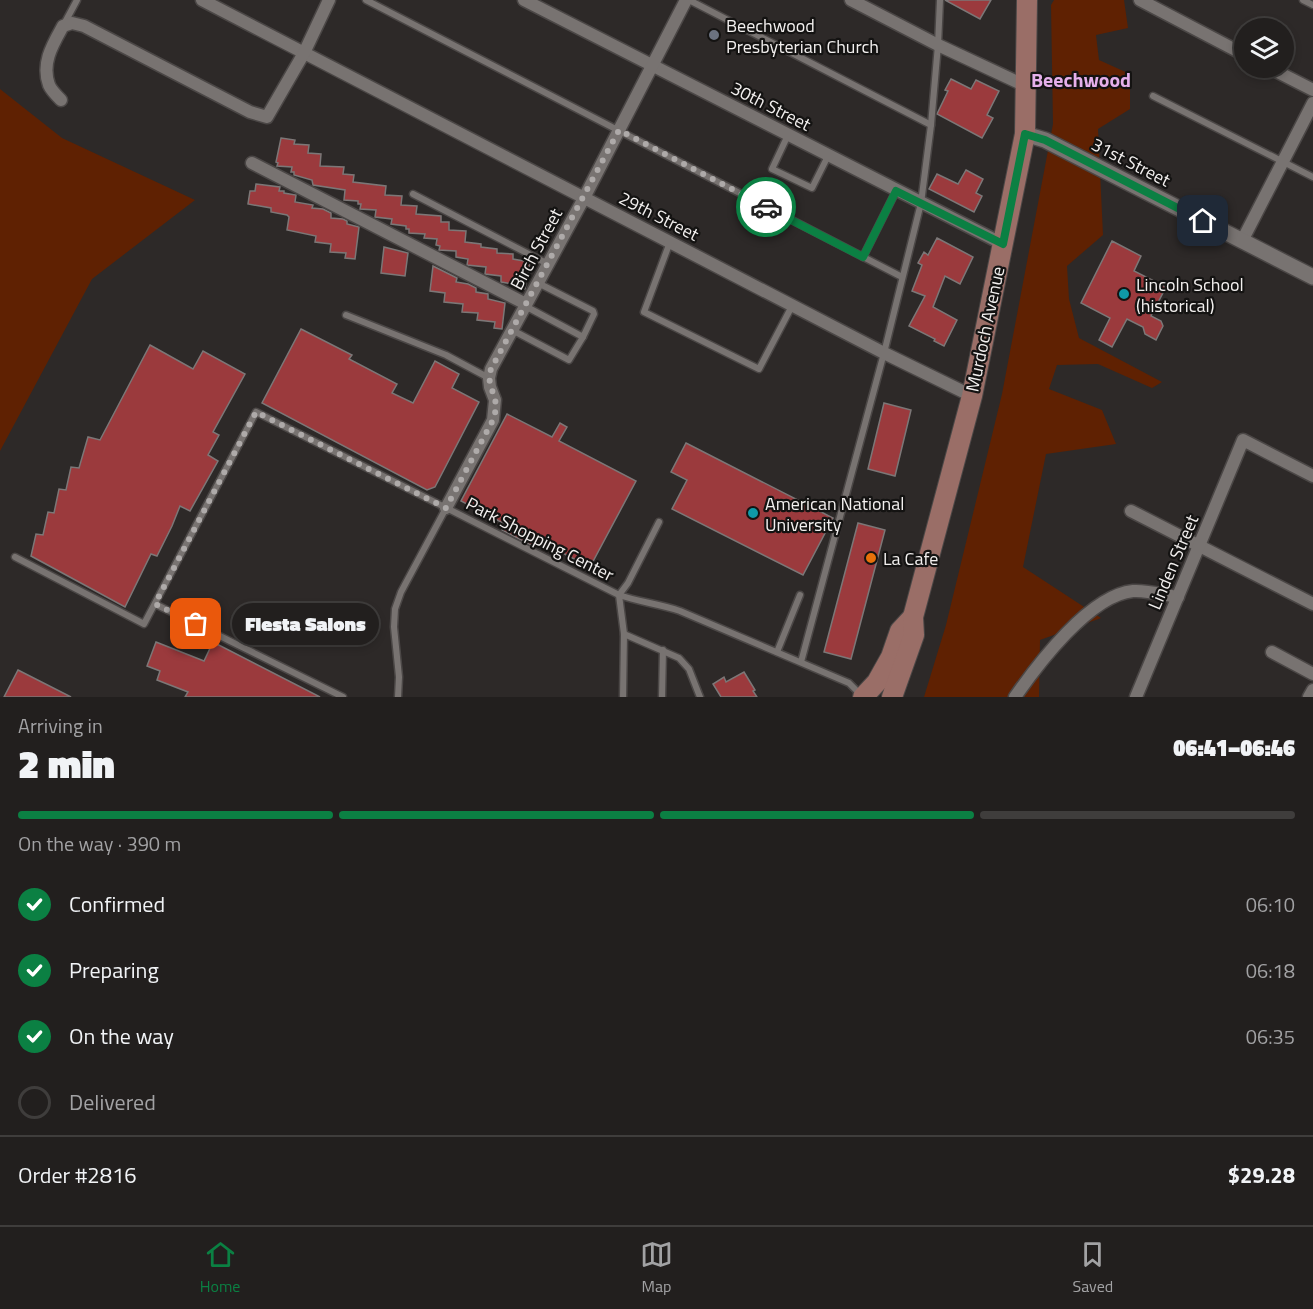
<!DOCTYPE html>
<html lang="en">
<head>
<meta charset="utf-8">
<style>
  :root { --surface:#221f1e; --page:#2e2c2b; --text:#f1f3f6; --muted:#a2a2a4; --line:#3f3d3c; --accent:#0b8043 }
  body { margin:0; font-family:"Titillium Web",sans-serif; background:var(--page); color:var(--text); height:100vh; display:flex; flex-direction:column; font-size:22px; white-space:nowrap }
  * { box-sizing:border-box; margin:0 }
  p { font-size:20px; color:var(--muted) }
  .icon { flex:none; width:33px; height:33px; fill:none; stroke:currentColor; stroke-width:2; stroke-linecap:round; stroke-linejoin:round }
  .map { position:relative; height:697px; overflow:hidden }
  .details { display:flex; flex-direction:column; background:var(--surface); flex:1 }
  .details>* { flex:none }
  .controls { position:absolute; left:1234px; top:18px; display:grid; gap:12px }
  .controls a { display:grid; place-items:center; width:60px; height:60px; border-radius:50%; background:var(--surface); box-shadow:0 3px 9px #0003,0 0 0 2px var(--line); font-size:30px }
  .pin { position:absolute; display:grid; place-items:center; width:51px; height:51px; color:#fff; margin:-26px; border-radius:12px; box-shadow:0 3px 9px #0006 }
  .courier { position:absolute; display:grid; place-items:center; width:60px; height:60px; margin:-30px; border:4px solid #0b8043; border-radius:50%; background:#fff; color:#222; box-shadow:0 2px 8px #0007 }
  .bubble { position:absolute; height:42px; border-radius:21px; background:var(--surface); box-shadow:0 3px 9px #0003,0 0 0 2px var(--line); font-size:20px; font-weight:800; line-height:42px; text-align:center }
  .summary em { font-style:normal; font-weight:800 }
  .summary div { display:flex; flex-direction:column-reverse }
  .summary { display:flex; align-items:center; justify-content:space-between; height:102px; padding:0 18px }
  h1 { font-size:39px; font-weight:800; line-height:45px }
  .bar { display:grid; grid-template-columns:repeat(4,1fr); gap:9px 6px; align-content:center; height:72px; padding:0 18px }
  .bar i { height:8px; border-radius:4px; background:var(--line) }
  .bar .on { background:var(--accent) }
  .bar p { grid-column:span 4 }
  .line { display:flex; align-items:center; gap:15px; padding:0 18px; border-top:2px solid var(--line) }
  .line div { flex:1 }
  ol { padding:0 18px; list-style:none }
  li { display:flex; align-items:center; gap:18px; height:66px }
  li p { margin-inline-start:auto }
  li .icon { padding:6px; border-radius:50%; background:var(--accent); color:#fff; stroke-width:4 }
  li:last-child { color:var(--muted) }
  li i { width:33px; height:33px; border:3px solid var(--line); border-radius:50% }
  .tab-bar { display:flex; justify-content:space-around; align-items:center; height:84px; border-top:2px solid var(--line); background:var(--surface); font-size:16px; color:var(--muted) }
  .tab-bar a { display:grid; justify-items:center; gap:3px }
  .tab-bar .on { color:var(--accent) }
  .map>svg:first-child { display:block }
</style>
</head>
<body>
<div class="map">
<svg width="1313" height="697" viewBox="0 0 1313 697">
  <rect width="100%" height="100%" fill="#2d2928"/>
  <g fill="#5f2102">
    <polygon points="1054,0 1124,0 1128,28 1096,35 1099,60 1130,74 1130,109 1098,129 1103,235 1067,266 1069,299 1079,338 1162,382 1152,388 1098,364 1057,365 1049,389 1102,410 1116,444 1046,454 1023,567 1101,618 1040,640 1039,697 924,697 946,625 1002,394 1053,124 1051,5"/>
    <polygon points="0,89 62,138 195,200 92,279 0,451"/>
  </g>
  <g fill="#9b3a3d" stroke="#7c7777" stroke-width="1.5">
    <polygon points="945,0 991,0 980,19"/>
    <polygon points="951,79 971,89 976,80 999,91 987,115 993,118 982,138 937,114 948,91 945,90"/>
    <polygon points="281,138 295,140 294,144 309,145 308,153 321,154 320,166 344,167 343,174 354,175 353,182 386,186 385,195 402,196 401,205 417,206 416,214 441,216 441,222 449,222 449,230 466,231 465,242 481,244 481,247 497,249 497,253 513,254 513,259 530,262 525,289 517,288 518,285 501,282 501,276 485,274 486,267 467,265 468,259 456,257 456,251 439,250 440,246 436,245 437,239 424,238 425,234 409,233 409,229 406,229 406,226 391,224 392,219 375,217 376,210 360,209 361,204 358,204 358,201 344,200 345,190 313,185 312,180 294,175 294,172 291,172 292,167 277,166 278,163 276,162"/>
    <polygon points="966,170 983,179 976,193 982,196 974,212 929,189 937,174 958,184"/>
    <polygon points="256,184 280,187 279,191 284,191 284,193 296,195 295,202 313,205 312,208 323,209 331,213 331,218 343,219 347,221 347,224 359,227 355,259 345,258 346,253 330,252 331,244 315,242 316,236 287,230 289,217 287,215 271,212 271,208 248,204 250,191 255,191"/>
    <polygon points="937,238 973,257 960,284 945,276 933,307 957,320 944,346 934,341 935,339 909,326 925,296 912,291 922,265 918,263 924,252 928,255"/>
    <polygon points="1112,241 1141,256 1134,271 1166,287 1151,316 1161,321 1163,326 1156,340 1145,334 1143,327 1127,319 1112,347 1099,340 1110,318 1081,303"/>
    <polygon points="384,247 408,253 405,276 381,273"/>
    <polygon points="433,266 457,278 456,282 468,284 476,288 476,292 488,294 488,299 505,303 502,329 494,328 495,322 477,320 478,313 462,312 463,304 444,302 445,293 430,291"/>
    <polygon points="301,329 352,355 349,359 397,384 392,393 413,403 435,361 459,374 452,388 479,402 435,487 427,490 262,403"/>
    <polygon points="150,345 193,369 203,351 245,374 213,432 219,435 208,455 218,461 190,511 180,506 172,526 157,556 151,554 125,607 31,556 36,534 43,535 48,512 54,513 59,489 66,490 71,467 79,468 88,437 100,440"/>
    <polygon points="884,403 911,410 895,476 868,469"/>
    <polygon points="507,414 552,437 560,423 567,427 559,441 636,481 590,567 537,540 534,546 529,544 502,530 505,524 461,501"/>
    <polygon points="686,443 833,518 803,575 672,509 687,480 671,472"/>
    <polygon points="858,523 885,530 851,659 824,652"/>
    <polygon points="156,642 204,661 213,642 320,697 185,697 188,692 157,680 160,671 147,666"/>
    <polygon points="18,670 71,697 4,697"/>
    <polygon points="744,672 755,690 753,691 757,697 721,697 713,684 724,677 726,682"/>
  </g>
  <g fill="none" stroke-linecap="round" stroke-linejoin="round">
    <defs>
      <g id="service">
        <polyline points="366,0 902,277"/>
        <polyline points="689,0 931,125"/>
        <polyline points="1303,0 1313,5"/>
        <polyline points="63,26 77,0"/>
        <polyline points="1153,96 1313,177"/>
        <polyline points="788,135 772,169 812,188 828,156"/>
        <polyline points="413,194 548,264"/>
        <polyline points="670,242 644,312 759,369 792,306"/>
        <polyline points="863,257 896,191"/>
        <polyline points="525,306 583,337 594,314 593,311 538,283"/>
        <polyline points="346,315 446,355 489,378"/>
        <polyline points="512,330 569,360 583,337"/>
        <path d="M 15,557 L 144,624 L 256,412 L 619,595 C 639,602 660,604 680,611 L 849,683 L 860,694"/>
        <polyline points="155,604 343,697"/>
        <polyline points="624,634 679,658 689,669 700,697"/>
        <polyline points="777,652 800,595"/>
        <polyline points="801,662 884,353 921,203 931,125 938,45 940,0"/>
        <polyline points="398,697 399,677 394,627 395,609 401,592 446,508"/>
        <polyline points="623,697 624,634 619,595 628,583 659,522"/>
        <polyline points="662,697 663,650"/>
      </g>
      <g id="minor">
        <polyline points="202,0 884,353 972,396"/>
        <polyline points="524,0 1003,244"/>
        <polyline points="851,0 938,45 1026,86"/>
        <polyline points="1140,0 1245,55"/>
        <polyline points="1270,68 1313,90"/>
        <path d="M 61,100 C 57,96 51,90 49,85 C 41,63 53,44 63,26 L 72,23 L 84,26 L 250,112 L 267,117 L 304,53 L 329,0"/>
        <polyline points="252,163 526,304"/>
        <polyline points="1242,241 1313,103"/>
        <polyline points="446,508 493,420 495,400 490,387 489,378 491,369 584,198 686,0"/>
        <polyline points="1131,511 1313,604"/>
        <polyline points="1272,652 1313,674"/>
        <path d="M 1015,697 C 1038,664 1090,595 1133,591 C 1147,590 1164,595 1178,597"/>
        <polyline points="1136,697 1243,440 1313,476"/>
        <polyline points="1309,697 1313,690"/>
      </g>
      <polyline id="tertiary" points="1025,134 1045,140 1313,277"/>
      <g id="primary">
        <polyline points="863,697 877,682 891,657 900,631 913,617"/>
        <polyline points="892,697 914,635 913,617 972,396 1025,134 1027,0"/>
      </g>
    </defs>
    <use href="#service" stroke="#4b4746" stroke-width="9"/>
    <use href="#minor" stroke="#4b4746" stroke-width="15"/>
    <use href="#tertiary" stroke="#4b4746" stroke-width="18"/>
    <use href="#primary" stroke="#4b4746" stroke-width="22"/>
    <use href="#service" stroke="#787371" stroke-width="6"/>
    <use href="#minor" stroke="#787371" stroke-width="12"/>
    <use href="#tertiary" stroke="#787371" stroke-width="15"/>
    <use href="#primary" stroke="#9a6e67" stroke-width="20"/>
  </g>
  <g fill="none" stroke-linecap="round" stroke-linejoin="round">
    <path stroke="#aeaaa9" stroke-width="6" stroke-dasharray="0 10.8" d="M 196,624 L 155,604 L 256,412 L 446,508 L 493,420 C 495,414 497,407 495,400 C 492,387 487,382 491,369 L 619,130 L 766,207"/>
    <polyline stroke="#0b8043" stroke-width="8" points="766,207 863,257 896,191 1003,244 1025,134 1045,140 1203,221"/>
  </g>
  <circle fill="#6b7280" stroke="#141312" stroke-width="2" cx="714" cy="35" r="6"/>
  <g fill="#0f9aa8" stroke="#141312" stroke-width="2">
    <circle cx="1124" cy="294" r="6"/>
    <circle cx="753" cy="513" r="6"/>
  </g>
  <circle fill="#e8710a" stroke="#141312" stroke-width="2" cx="871" cy="558" r="6"/>
  <g text-anchor="middle" dominant-baseline="central" stroke-width="4.5" stroke-linejoin="round" paint-order="stroke">
    <g font-size="18" fill="#f3f0ef" stroke="#141312" text-anchor="start">
      <text x="726" y="25">Beechwood<tspan x="726" dy="21">Presbyterian Church</tspan></text>
      <text x="1136" y="284">Lincoln School<tspan x="1136" dy="21">(historical)</tspan></text>
      <text x="765" y="503">American National<tspan x="765" dy="21">University</tspan></text>
      <text x="883" y="558">La Cafe</text>
    </g>
    <g font-size="18" fill="#f3f0ef" stroke="#141312">
      <text transform="translate(771 106) rotate(27)">30th Street</text>
      <text transform="translate(1131 162) rotate(27)">31st Street</text>
      <text transform="translate(659 216) rotate(27)">29th Street</text>
      <text transform="translate(536 249) rotate(-62)">Birch Street</text>
      <text transform="translate(985 329) rotate(-78)">Murdoch Avenue</text>
      <text transform="translate(540 539) rotate(27)">Park Shopping Center</text>
      <text transform="translate(1173 562) rotate(-67)">Linden Street</text>
    </g>
    <g font-size="20" font-weight="bold" fill="#e6b0eb" stroke="#141312">
      <text x="1081" y="79">Beechwood</text>
    </g>
  </g>
</svg>
<div class="controls">
<a><svg class="icon" aria-label="layers" viewBox="0 0 24 24"><path d="M12 4l9 5-9 5-9-5zM3 14l9 5 9-5"/></svg></a>
</div>
<div class="pin" style="left:196px;top:624px;background:#ea580c"><svg class="icon" aria-label="bag" viewBox="0 0 24 24"><path d="M5 8h14l-1 12H6zM9 8a3 3 0 0 1 6 0"/></svg></div>
<div class="pin" style="left:1203px;top:221px;background:#1f2937"><svg class="icon" aria-label="home" viewBox="0 0 24 24"><path d="M3 11l9-7 9 7M6 9v11h12V9"/></svg></div>
<div class="courier" style="left:766px;top:207px"><svg class="icon" aria-label="car" viewBox="0 0 24 24"><path d="M5 17H2v-5l4-1 3-4h7l3 4 3 1v5h-3M9 17h6M6 11h13"/><circle cx="7" cy="17" r="2"/><circle cx="17" cy="17" r="2"/></svg></div>
<div class="bubble" style="left:232px;top:603px;width:147px">Fiesta Salons</div>
</div>
<section class="details">
<div class="summary"><div><h1>2 min</h1><p>Arriving in</p></div><em>06:41–06:46</em></div>
<div class="bar"><i class="on"></i><i class="on"></i><i class="on"></i><i></i><p>On the way · 390 m</p></div>
<ol>
<li><svg class="icon" aria-label="check" viewBox="0 0 24 24"><path d="M5 12l5 5 9-10"/></svg>Confirmed<p>06:10</p></li>
<li><svg class="icon" aria-label="check" viewBox="0 0 24 24"><path d="M5 12l5 5 9-10"/></svg>Preparing<p>06:18</p></li>
<li><svg class="icon" aria-label="check" viewBox="0 0 24 24"><path d="M5 12l5 5 9-10"/></svg>On the way<p>06:35</p></li>
<li><i></i>Delivered</li>
</ol>
<div class="line" style="height:78px"><div>Order #2816</div><b>$29.28</b></div>
</section>
<nav class="tab-bar">
<a class="on"><svg class="icon" aria-label="home" viewBox="0 0 24 24"><path d="M3 11l9-7 9 7M6 9v11h12V9"/></svg>Home</a>
<a><svg class="icon" aria-label="map" viewBox="0 0 24 24"><path d="M3 6l6-2 6 2 6-2v14l-6 2-6-2-6 2zM9 4v14M15 6v14"/></svg>Map</a>
<a><svg class="icon" aria-label="saved" viewBox="0 0 24 24"><path d="M7 4h10v16l-5-4-5 4z"/></svg>Saved</a>
</nav>
</body>
</html>
